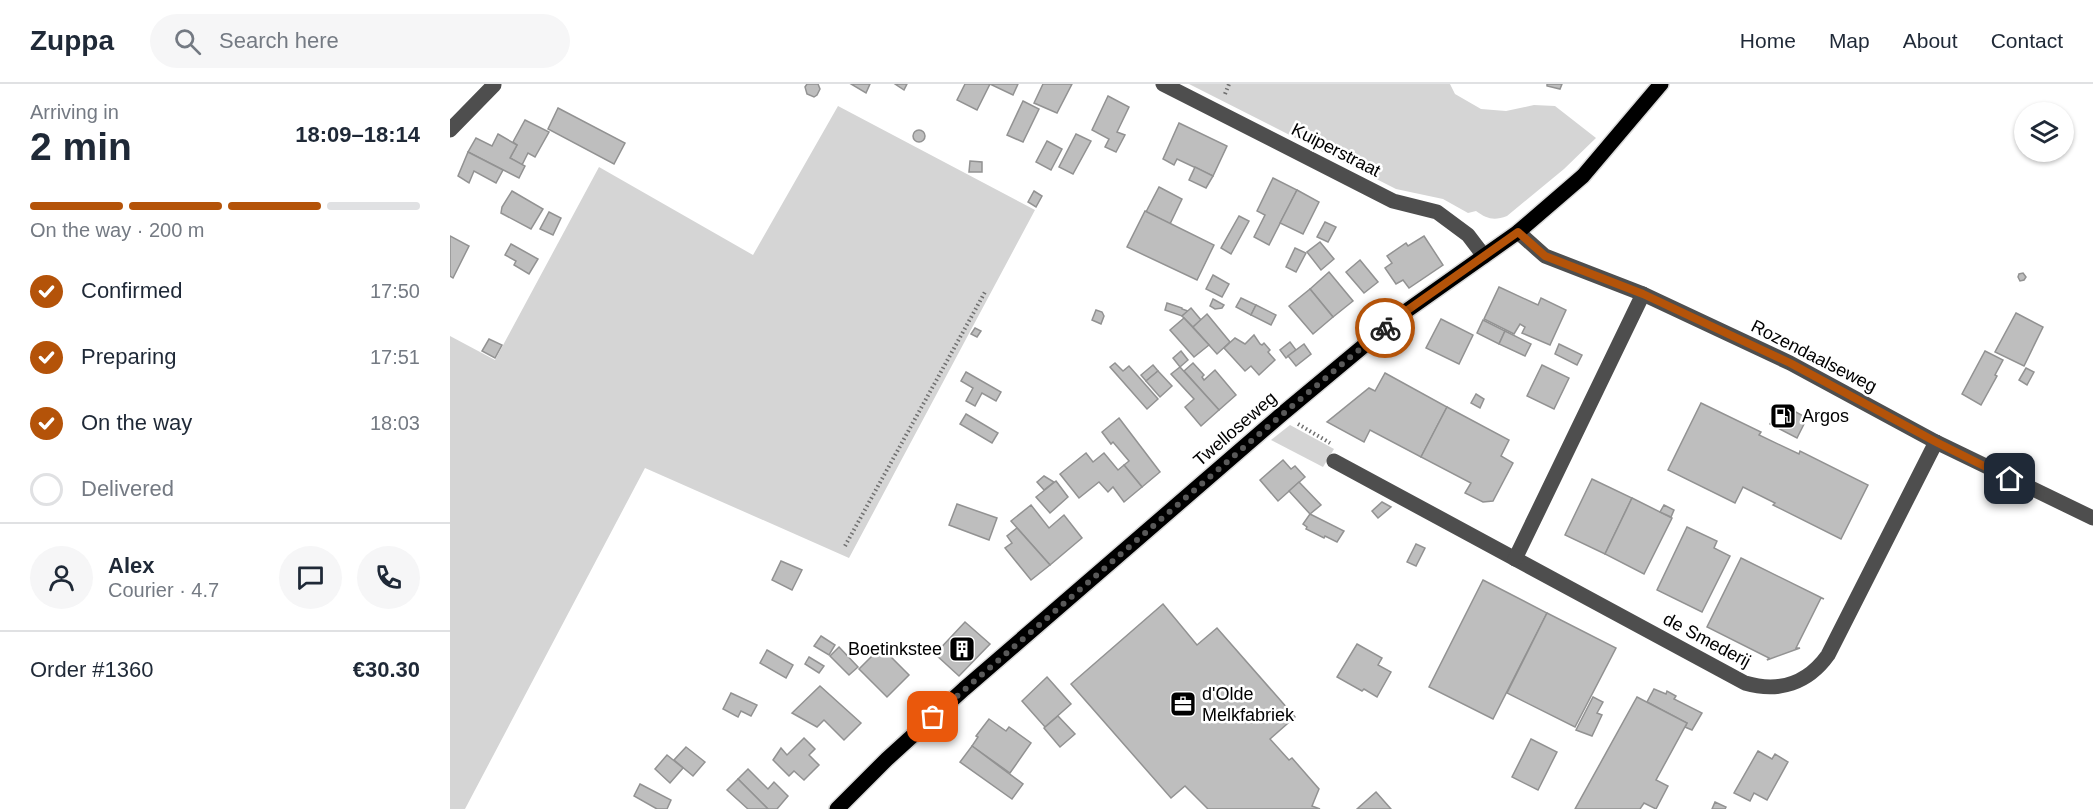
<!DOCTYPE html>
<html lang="en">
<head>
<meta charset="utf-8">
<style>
  :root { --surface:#fff; --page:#f6f6f7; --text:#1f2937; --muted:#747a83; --line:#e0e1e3; --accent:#b45309 }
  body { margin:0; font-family:Arial,sans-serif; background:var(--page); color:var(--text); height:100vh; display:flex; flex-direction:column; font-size:22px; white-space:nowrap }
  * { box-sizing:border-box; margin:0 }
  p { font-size:20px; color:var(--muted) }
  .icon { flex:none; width:33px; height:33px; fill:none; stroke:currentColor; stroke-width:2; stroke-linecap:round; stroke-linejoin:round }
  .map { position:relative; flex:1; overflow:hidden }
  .details { display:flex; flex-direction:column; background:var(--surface); width:450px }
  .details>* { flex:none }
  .controls { position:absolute; left:1564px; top:18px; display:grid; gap:12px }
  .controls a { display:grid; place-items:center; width:60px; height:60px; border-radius:50%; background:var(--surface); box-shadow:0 2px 4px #0004; font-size:30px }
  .pin { position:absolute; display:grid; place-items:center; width:51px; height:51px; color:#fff; margin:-26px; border-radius:12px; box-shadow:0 3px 9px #0006 }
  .courier { position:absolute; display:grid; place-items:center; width:60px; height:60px; margin:-30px; border:4px solid #b45309; border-radius:50%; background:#fff; color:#222; box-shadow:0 2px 8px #0007 }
  .headline em { font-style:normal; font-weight:700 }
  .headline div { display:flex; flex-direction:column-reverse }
  .headline { display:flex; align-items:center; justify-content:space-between; height:102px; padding:0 30px }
  h1 { font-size:39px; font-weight:700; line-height:45px }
  .bar { display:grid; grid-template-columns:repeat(4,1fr); gap:9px 6px; align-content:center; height:72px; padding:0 30px }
  .bar i { height:8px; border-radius:4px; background:var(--line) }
  .bar .on { background:var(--accent) }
  .bar p { grid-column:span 4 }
  .line { display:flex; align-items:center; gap:15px; padding:0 30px; border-top:2px solid var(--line) }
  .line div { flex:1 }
  .round { display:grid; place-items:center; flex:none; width:63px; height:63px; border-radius:32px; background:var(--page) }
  ol { padding:0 30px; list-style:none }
  li { display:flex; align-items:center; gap:18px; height:66px }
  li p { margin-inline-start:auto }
  li .icon { padding:6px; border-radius:50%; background:var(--accent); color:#fff; stroke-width:4 }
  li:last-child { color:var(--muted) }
  li i { width:33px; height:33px; border:3px solid var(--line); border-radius:50% }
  header { display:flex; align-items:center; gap:36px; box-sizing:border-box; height:84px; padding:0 30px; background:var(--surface); border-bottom:2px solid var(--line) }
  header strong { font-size:28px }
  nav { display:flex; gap:33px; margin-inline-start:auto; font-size:21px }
  .search { width:420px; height:54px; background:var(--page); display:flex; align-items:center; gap:15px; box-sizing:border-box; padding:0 21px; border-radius:33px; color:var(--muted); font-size:22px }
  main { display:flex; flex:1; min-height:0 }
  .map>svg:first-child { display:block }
</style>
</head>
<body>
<header>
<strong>Zuppa</strong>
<div class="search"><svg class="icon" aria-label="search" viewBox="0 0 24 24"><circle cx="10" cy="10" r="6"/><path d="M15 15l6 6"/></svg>Search here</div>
<nav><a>Home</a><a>Map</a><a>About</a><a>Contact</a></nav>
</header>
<main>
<section class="details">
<div class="headline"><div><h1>2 min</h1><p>Arriving in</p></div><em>18:09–18:14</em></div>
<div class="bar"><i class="on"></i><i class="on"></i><i class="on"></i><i></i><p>On the way · 200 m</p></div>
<ol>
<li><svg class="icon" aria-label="check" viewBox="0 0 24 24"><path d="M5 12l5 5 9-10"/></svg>Confirmed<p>17:50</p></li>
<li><svg class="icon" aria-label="check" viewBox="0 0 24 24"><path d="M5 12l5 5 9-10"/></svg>Preparing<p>17:51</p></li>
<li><svg class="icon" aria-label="check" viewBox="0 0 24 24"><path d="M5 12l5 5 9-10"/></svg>On the way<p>18:03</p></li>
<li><i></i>Delivered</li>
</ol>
<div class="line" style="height:108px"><a class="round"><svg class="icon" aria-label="person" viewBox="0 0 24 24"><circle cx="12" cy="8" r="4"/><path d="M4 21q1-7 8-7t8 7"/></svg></a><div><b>Alex</b><p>Courier · 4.7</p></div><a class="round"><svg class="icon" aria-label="chat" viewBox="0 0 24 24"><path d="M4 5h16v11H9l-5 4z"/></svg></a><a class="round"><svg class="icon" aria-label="phone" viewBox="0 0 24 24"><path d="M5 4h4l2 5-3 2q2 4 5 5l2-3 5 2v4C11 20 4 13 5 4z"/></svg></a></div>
<div class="line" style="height:78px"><div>Order #1360</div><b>€30.30</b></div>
</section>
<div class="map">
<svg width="1643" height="725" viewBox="0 0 1643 725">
  <rect width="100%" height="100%" fill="#fff"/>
  <g fill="#d5d5d5">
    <path d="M 739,0 L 1000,0 L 1005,10 L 1031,25 L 1056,27 L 1084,21 L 1105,22 L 1146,54 L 1114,85 L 1057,132 C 1044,137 1037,135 1026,127 L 1018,129 L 993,115 L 946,105 Z"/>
    <polygon points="388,22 585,126 399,474 195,384 15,725 0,725 0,252 45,276 149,83 303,171"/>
    <polygon points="840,341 884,365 873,383 821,356"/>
  </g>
  <g fill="#bebebe" stroke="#929292" stroke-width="1.5">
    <polygon points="357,0 368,0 370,5 367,11 364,13 357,10 355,3"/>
    <polygon points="401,0 420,0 416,9"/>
    <polygon points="445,0 457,0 454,6"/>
    <polygon points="515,0 540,0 527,26 507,16"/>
    <polygon points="540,0 568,0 563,11"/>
    <polygon points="593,0 622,0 607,29 584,19"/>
    <polygon points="1097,0 1112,0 1110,5 1097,2"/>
    <polygon points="658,12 679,23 667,48 675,51 666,68 655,63 659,55 642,46"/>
    <polygon points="573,17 589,25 573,58 557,51"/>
    <polygon points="108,24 175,59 164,80 98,45"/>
    <polygon points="75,36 99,48 85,73 78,69 72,81 60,74 67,61 63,58"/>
    <polygon points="729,39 777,62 763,92 727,75 724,81 713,75"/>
    <circle cx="469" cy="52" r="6"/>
    <polygon points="48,50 67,61 60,74 75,82 69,94 18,68 26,54 42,62"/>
    <polygon points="626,50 641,57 623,90 609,83"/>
    <polygon points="597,57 612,65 601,86 586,78"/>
    <polygon points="18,68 53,86 46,99 24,87 19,99 8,92"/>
    <polygon points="520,77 532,78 532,88 519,88"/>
    <polygon points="745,83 763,92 756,104 739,96"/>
    <polygon points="823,94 847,106 819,161 804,153 815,131 807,127"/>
    <polygon points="709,103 732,115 720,140 696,128"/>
    <polygon points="847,106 869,118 853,150 830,139"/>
    <polygon points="62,107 93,125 81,145 51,129 52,123"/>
    <polygon points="584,107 592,112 586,123 578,118"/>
    <polygon points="695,127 764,161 747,196 677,163"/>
    <polygon points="99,128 111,134 103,151 90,145"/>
    <polygon points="789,132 799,137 781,170 771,164"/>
    <polygon points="875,138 886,143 878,158 867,153"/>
    <polygon points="0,152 19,162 3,194 0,192"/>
    <polygon points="974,152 993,181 959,204 953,196 946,200 935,184 942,179 937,172 956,159 958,162"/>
    <polygon points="870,158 884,175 871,186 857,168"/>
    <polygon points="61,160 88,175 79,190 64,181 66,177 55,171"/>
    <polygon points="845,164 856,169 846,188 836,183"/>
    <polygon points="910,176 928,198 914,209 896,188"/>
    <polygon points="879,188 903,217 883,233 860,205"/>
    <polygon points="1573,189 1576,193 1574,196 1570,197 1568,193 1569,190"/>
    <polygon points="763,191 779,200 772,213 756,205"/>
    <polygon points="1049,203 1088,221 1091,214 1116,226 1100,261 1072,249 1075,243 1070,240 1064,250 1034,235"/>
    <polygon points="860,205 883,233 863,250 839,222"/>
    <polygon points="791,214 806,221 801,231 786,223"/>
    <polygon points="763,215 774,221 772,224 765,225 760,222"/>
    <polygon points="717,219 732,224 732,225 738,227 732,232 715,226"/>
    <polygon points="806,221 826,231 821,241 801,231"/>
    <polygon points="741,224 751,236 743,243 732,232"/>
    <polygon points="646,226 652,228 654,232 651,240 642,236"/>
    <polygon points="1566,229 1593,243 1574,282 1545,268"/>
    <polygon points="757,230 780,258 767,270 743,243"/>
    <polygon points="734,234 759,261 744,273 720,246"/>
    <polygon points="991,235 1023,251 1009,280 976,264"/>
    <polygon points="1033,236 1055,247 1049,260 1027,249"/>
    <polygon points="525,244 531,247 527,253 521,250"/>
    <polygon points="1055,247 1081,260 1075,272 1049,260"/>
    <polygon points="804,251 810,260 812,261 814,259 820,266 818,268 825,276 809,291 801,282 795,287 774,264 785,254 795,260"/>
    <polygon points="39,255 52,261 45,274 32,267"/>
    <polygon points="840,258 846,266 836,274 830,266"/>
    <polygon points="854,260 861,270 846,282 838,272"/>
    <polygon points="1109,260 1132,271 1127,281 1105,270"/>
    <polygon points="731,267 738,276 730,283 723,274"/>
    <polygon points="1535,267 1553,276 1545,291 1547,292 1531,321 1512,310"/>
    <polygon points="665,279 673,287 679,282 708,315 697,325 660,283"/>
    <polygon points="743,279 754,291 752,293 754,296 765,286 786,311 769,326 734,287"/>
    <polygon points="703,281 708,287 696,297 691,291"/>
    <polygon points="1092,281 1119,294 1104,325 1077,312"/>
    <polygon points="730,283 769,326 751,342 735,323 744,315 721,290"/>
    <polygon points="1576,284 1584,288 1577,301 1569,296"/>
    <polygon points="708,287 722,302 710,313 696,297"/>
    <polygon points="516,288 551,308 546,317 532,309 525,322 516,317 523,304 511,297"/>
    <polygon points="935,289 997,323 971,373 920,346 914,358 877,338 919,304 925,307"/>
    <polygon points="1026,310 1034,315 1030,324 1021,319"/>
    <polygon points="1251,319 1311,348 1309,351 1349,370 1350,367 1418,401 1391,455 1323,421 1325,419 1293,403 1285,419 1218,386"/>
    <polygon points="1331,320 1357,334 1347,354 1320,340"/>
    <polygon points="997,323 1059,356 1051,372 1063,379 1043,417 1033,418 1015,409 1021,399 971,373"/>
    <polygon points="516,330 548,349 542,359 510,340"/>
    <polygon points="669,334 710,388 692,403 674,381 679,377 663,358 661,360 652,348"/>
    <polygon points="636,369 643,378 654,369 668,386 674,381 692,403 674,418 663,403 658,408 649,398 629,414 610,390"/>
    <polygon points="833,376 841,385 845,382 855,393 828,417 810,396"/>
    <polygon points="594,392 604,398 594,406 587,398"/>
    <polygon points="1142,395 1182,414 1155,470 1115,451"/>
    <polygon points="606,397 618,413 600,429 586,413"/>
    <polygon points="849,398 871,421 860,430 839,407"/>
    <polygon points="1182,414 1222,434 1194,490 1155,470"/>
    <polygon points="932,418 941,423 928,434 922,427"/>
    <polygon points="507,420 547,434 539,456 499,441"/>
    <polygon points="581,421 599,444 614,431 632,454 600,481 561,437"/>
    <polygon points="1214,421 1224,426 1221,433 1210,428"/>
    <polygon points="860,430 894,447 887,458 875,452 874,454 856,445 857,443 853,440"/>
    <polygon points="1237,443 1267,457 1264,464 1280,472 1252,528 1207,506"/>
    <polygon points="567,444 600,481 581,496 555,464 562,459 557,452"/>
    <polygon points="966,460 975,464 966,482 957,478"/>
    <polygon points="1291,474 1374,515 1371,514 1346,564 1350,564 1317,576 1319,574 1257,543"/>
    <polygon points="331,477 352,486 342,506 322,496"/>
    <polygon points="1033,496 1097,529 1043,635 979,603"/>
    <polygon points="713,520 747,561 767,544 845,633 820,655 839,676 842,674 869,705 862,722 870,725 758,725 735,702 721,714 621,600"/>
    <polygon points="1097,529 1166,564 1125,643 1057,609"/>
    <polygon points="515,538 540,560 509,592 485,570"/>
    <polygon points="371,552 385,561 379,571 364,562"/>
    <polygon points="907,560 932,574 928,581 941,588 927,613 914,605 912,607 887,593"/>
    <polygon points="389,563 408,583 399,591 380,572"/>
    <polygon points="431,563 459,591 437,613 409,585"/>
    <polygon points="317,566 343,581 336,594 310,579"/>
    <polygon points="359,573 374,582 369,589 355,580"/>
    <polygon points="597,593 621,620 595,643 572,617"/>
    <polygon points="370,602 411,639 394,656 374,636 367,643 342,629"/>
    <polygon points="1204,605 1216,610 1217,607 1226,612 1224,615 1252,629 1242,646 1235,643 1237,639 1197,618"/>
    <polygon points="281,609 307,621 301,632 291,627 288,633 273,625"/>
    <polygon points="1143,613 1153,618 1147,629 1152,631 1142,652 1126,646"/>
    <polygon points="1187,613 1237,639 1206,696 1218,702 1206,725 1194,719 1190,725 1125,725"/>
    <polygon points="608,632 625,650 610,663 594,644"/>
    <polygon points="539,635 556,647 559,643 581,659 560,689 522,662 528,653 526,652"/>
    <polygon points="354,654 365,665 359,671 369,681 354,696 344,687 339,692 323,676 331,664 337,671"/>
    <polygon points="1081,655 1107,668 1088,706 1062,693"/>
    <polygon points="522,662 573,700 562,715 510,678"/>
    <polygon points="236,663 255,678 243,692 224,676"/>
    <polygon points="1308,667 1322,675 1325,670 1338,678 1317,716 1304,709 1300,717 1284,709"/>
    <polygon points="217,671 233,684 220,699 205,685"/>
    <polygon points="298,685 318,705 324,698 338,712 327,725 318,725 288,695"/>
    <polygon points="288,695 318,725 298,725 277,706"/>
    <polygon points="190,700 221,716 217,725 207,725 184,712"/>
    <polygon points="926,708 941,725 907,725"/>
    <polygon points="1265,718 1276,723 1275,725 1262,725"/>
  </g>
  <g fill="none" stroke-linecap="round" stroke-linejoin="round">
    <defs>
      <polyline id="major" points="387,725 437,675 514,605 832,330 952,230 1068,148 1133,92 1211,0"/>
    </defs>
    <use href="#major" stroke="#dbdbdb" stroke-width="18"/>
    <g stroke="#707070" stroke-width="4" stroke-dasharray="1.5 3" stroke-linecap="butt">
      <polyline points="775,10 779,0"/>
      <polyline points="848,340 880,359"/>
      <polyline points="395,462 535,208"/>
    </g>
    <g stroke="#4e4e4e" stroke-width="15">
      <polyline points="713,0 943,117 987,128 1018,151 1034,172"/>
      <polyline points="0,46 44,1"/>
      <polyline points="1068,148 1095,172 1193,210 1340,279 1486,358 1643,434"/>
      <path d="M 884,377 L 1295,599 C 1329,609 1358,599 1378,571 L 1486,358"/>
      <polyline points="1065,475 1193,210"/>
    </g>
    <use href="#major" stroke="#000" stroke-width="15"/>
  </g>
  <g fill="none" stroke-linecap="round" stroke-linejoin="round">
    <polyline stroke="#595959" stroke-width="6" stroke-dasharray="0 10.8" points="483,633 815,345 935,244"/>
    <polyline stroke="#b45309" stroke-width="8" points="935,244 952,230 1068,148 1095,172 1193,210 1340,279 1486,358 1560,395"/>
  </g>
  <defs>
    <symbol id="fuel-square" viewBox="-11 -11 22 22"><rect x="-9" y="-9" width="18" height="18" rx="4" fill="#000" stroke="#fff"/><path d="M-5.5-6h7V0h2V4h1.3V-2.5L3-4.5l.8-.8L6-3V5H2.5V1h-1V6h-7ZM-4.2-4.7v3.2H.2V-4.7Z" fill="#fff"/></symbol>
    <symbol id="building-square" viewBox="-11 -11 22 22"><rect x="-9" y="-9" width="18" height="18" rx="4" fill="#000" stroke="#fff"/><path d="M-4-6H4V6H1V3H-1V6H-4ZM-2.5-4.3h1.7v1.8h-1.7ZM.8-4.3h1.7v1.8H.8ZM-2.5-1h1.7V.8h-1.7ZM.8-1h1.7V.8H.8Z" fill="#fff"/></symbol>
    <symbol id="office-square" viewBox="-11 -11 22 22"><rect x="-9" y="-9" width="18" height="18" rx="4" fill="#000" stroke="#fff"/><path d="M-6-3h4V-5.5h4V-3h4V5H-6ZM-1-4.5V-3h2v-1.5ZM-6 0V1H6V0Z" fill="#fff"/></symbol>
  </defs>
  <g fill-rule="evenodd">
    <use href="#fuel-square" x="1318" y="317" width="30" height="30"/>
    <use href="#building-square" x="497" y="550" width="30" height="30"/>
    <use href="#office-square" x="718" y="605" width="30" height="30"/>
  </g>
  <g text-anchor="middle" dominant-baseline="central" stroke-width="5" stroke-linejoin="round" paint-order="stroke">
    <g font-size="18" fill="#000" stroke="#fff">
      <text transform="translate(886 66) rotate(27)">Kuiperstraat</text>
      <text transform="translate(1364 272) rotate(27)">Rozendaalseweg</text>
      <text transform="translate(785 345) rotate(-41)">Twelloseweg</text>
      <text transform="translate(1257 556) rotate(28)">de Smederij</text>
    </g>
    <g font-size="18" fill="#000" stroke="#fff" text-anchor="start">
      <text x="1352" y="332">Argos</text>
      <text x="492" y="565" text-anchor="end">Boetinkstee</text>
      <text x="752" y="610">d'Olde<tspan x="752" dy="21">Melkfabriek</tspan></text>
    </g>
  </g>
</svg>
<div class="controls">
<a><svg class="icon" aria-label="layers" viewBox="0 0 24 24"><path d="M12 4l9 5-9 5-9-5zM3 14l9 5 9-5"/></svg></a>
</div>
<div class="pin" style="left:483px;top:633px;background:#ea580c"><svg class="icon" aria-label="bag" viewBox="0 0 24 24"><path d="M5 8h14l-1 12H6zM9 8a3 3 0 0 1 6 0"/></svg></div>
<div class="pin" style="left:1560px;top:395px;background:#1f2937"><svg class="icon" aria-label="home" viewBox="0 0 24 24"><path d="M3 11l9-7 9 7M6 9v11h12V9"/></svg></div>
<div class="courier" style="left:935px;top:244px"><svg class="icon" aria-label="bike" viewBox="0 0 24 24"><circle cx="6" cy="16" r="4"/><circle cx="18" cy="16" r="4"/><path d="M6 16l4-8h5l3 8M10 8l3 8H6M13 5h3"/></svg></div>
</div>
</main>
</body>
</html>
